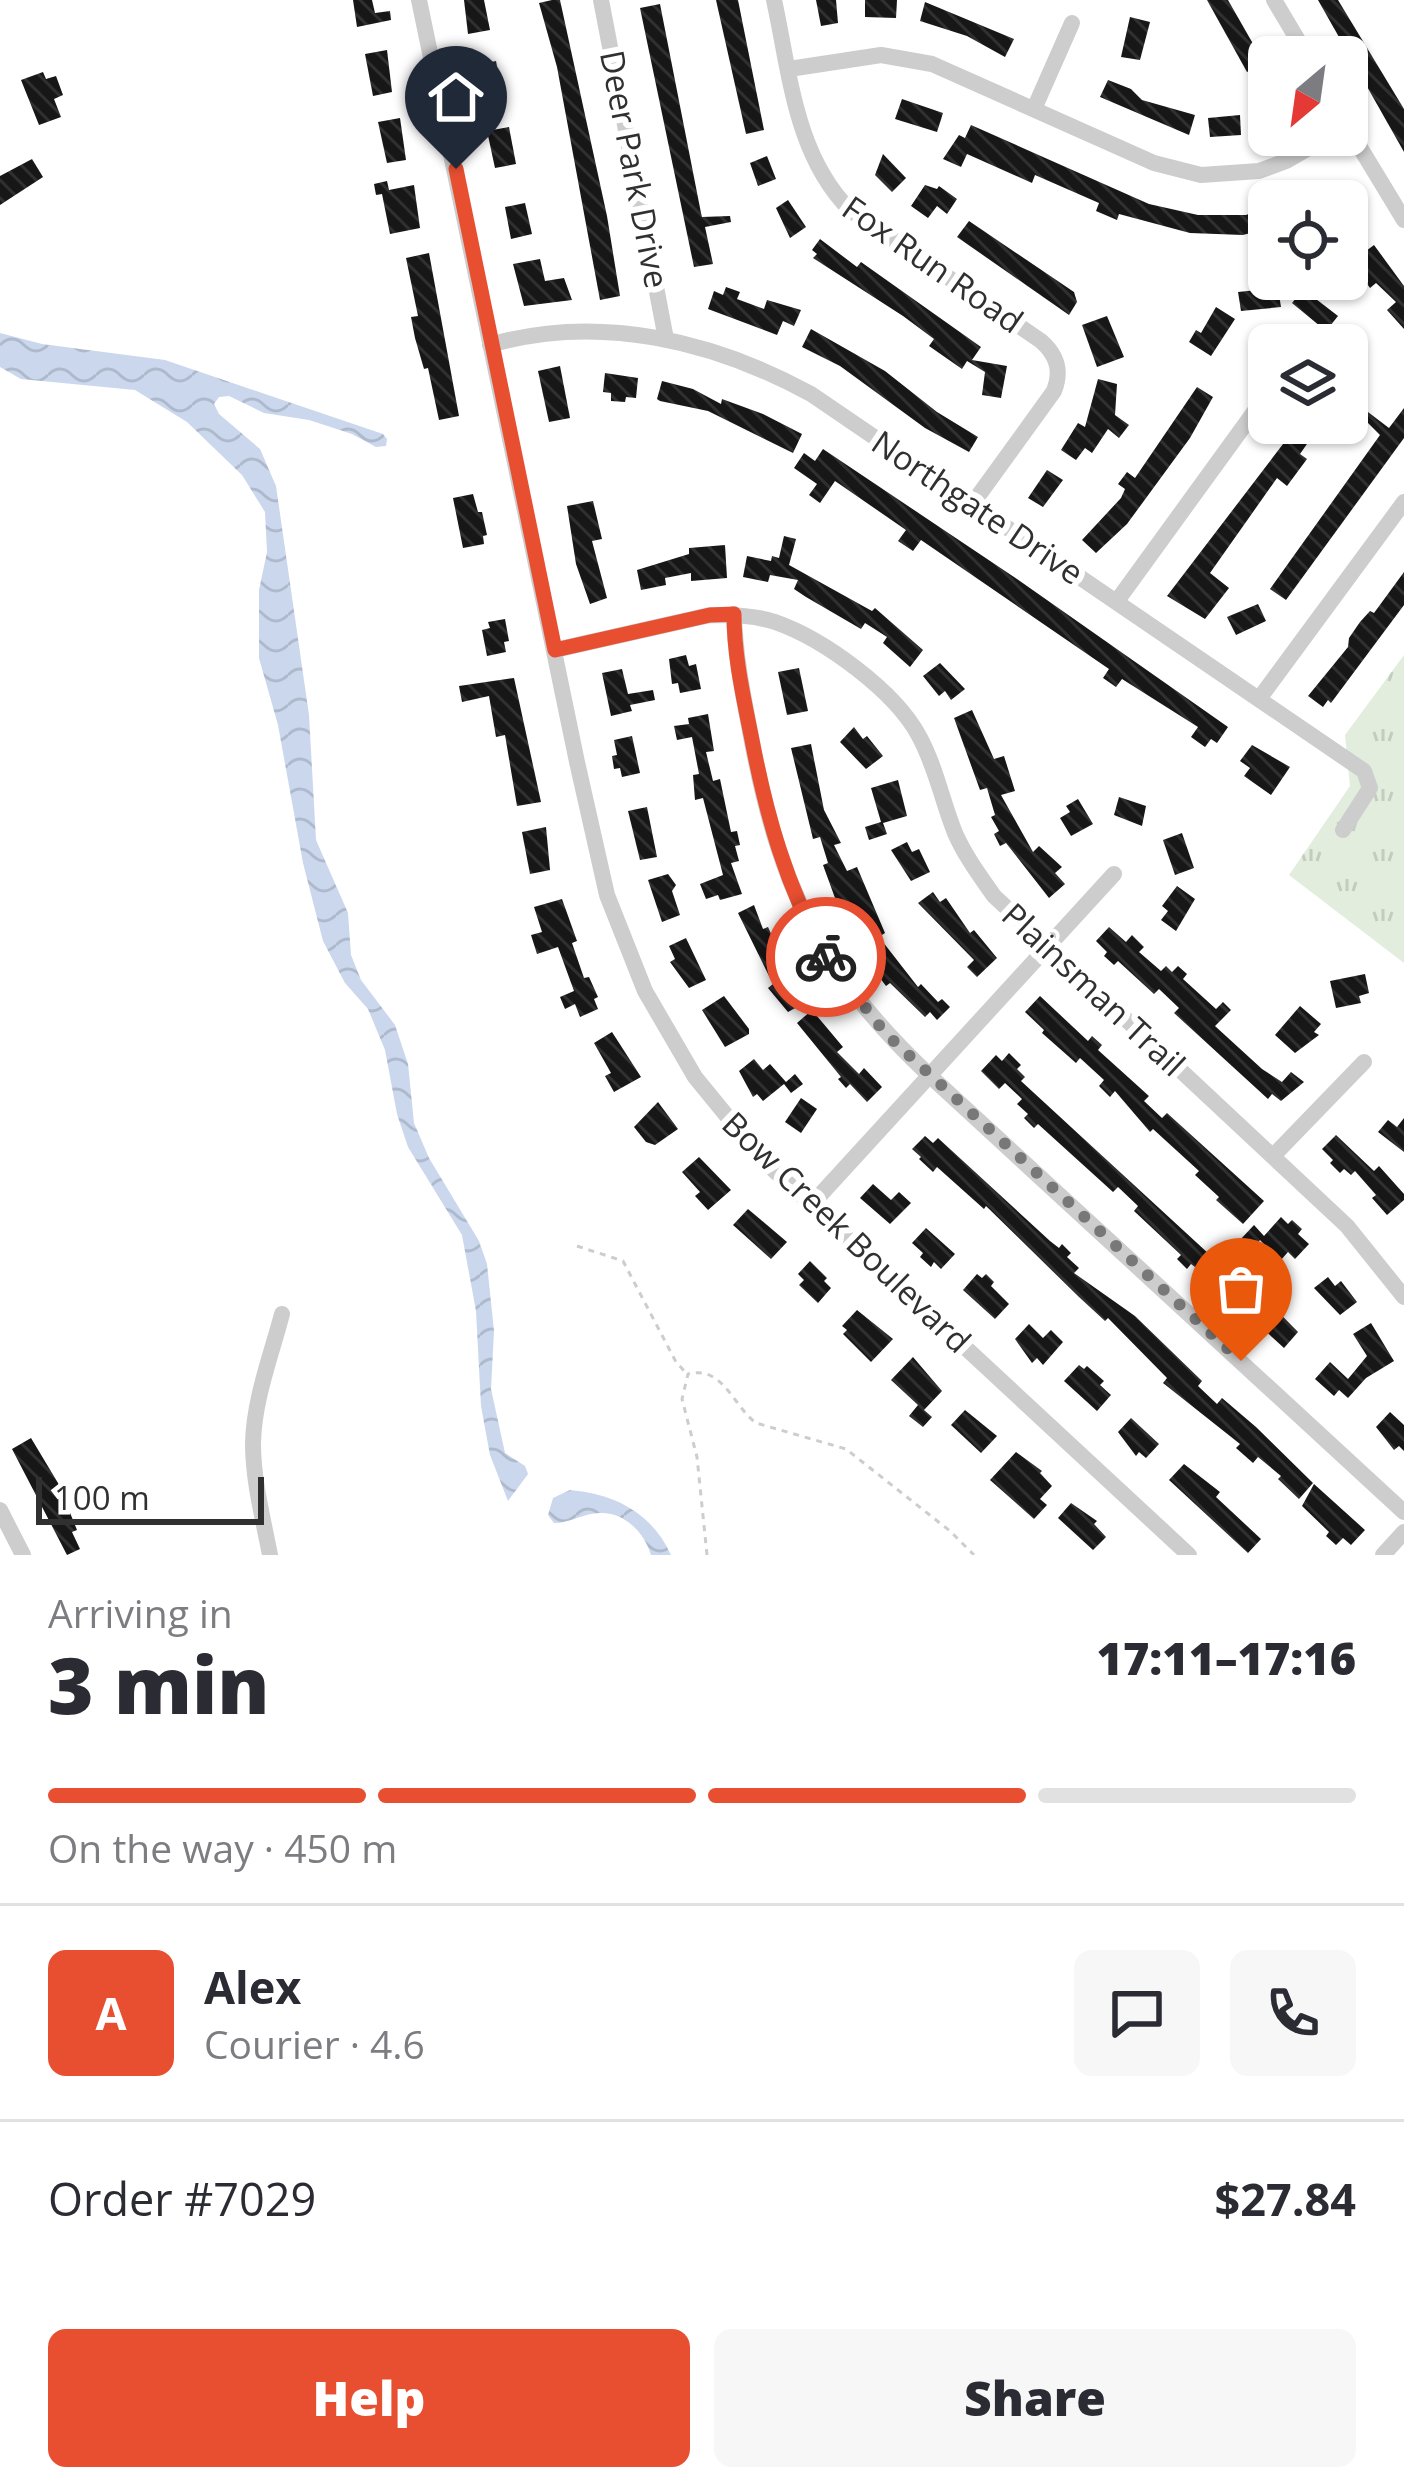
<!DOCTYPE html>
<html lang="en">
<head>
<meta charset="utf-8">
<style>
  :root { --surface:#fff; --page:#f7f7f7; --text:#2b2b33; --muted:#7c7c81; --line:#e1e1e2; --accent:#e84f31 }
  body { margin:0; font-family:"Open Sans",sans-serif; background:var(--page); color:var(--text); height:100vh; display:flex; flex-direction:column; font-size:45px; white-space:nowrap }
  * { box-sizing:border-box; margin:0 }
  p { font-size:39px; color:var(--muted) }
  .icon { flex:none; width:66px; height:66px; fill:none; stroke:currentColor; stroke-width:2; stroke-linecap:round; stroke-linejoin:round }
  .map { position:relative; height:1555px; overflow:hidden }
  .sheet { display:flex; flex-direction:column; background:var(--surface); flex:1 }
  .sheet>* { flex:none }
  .needle { width:78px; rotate:209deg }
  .controls { position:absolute; left:1248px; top:36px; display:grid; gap:24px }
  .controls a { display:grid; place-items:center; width:120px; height:120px; border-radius:18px; background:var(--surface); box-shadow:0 3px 9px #0004; font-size:60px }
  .scale { position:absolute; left:36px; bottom:30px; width:228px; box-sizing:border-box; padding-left:12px; border:6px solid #303030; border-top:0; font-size:33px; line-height:42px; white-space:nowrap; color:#303030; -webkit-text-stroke:9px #fff; paint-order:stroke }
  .pin { position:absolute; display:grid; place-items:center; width:102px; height:102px; color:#fff; margin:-123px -51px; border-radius:50% 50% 50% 0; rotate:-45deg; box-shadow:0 0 12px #0007 }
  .pin .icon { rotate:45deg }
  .courier { position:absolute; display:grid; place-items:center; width:120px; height:120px; margin:-60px; border:9px solid #e84f31; border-radius:50%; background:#fff; color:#222; box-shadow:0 3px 15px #0007 }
  .overview em { font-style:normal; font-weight:800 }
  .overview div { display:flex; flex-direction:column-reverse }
  .overview { display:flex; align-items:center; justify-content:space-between; height:204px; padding:0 48px }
  h1 { font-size:78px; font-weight:800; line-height:90px }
  .bar { display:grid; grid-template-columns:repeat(4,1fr); gap:18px 12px; align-content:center; height:144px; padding:0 48px }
  .bar i { height:15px; border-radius:9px; background:var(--line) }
  .bar .current { background:var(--accent) }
  .bar p { grid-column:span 4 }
  .line { display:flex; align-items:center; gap:30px; padding:0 48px; border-top:3px solid var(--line) }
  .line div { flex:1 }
  .round { display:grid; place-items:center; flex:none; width:126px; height:126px; border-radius:18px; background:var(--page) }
  .action { display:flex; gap:24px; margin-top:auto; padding:24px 48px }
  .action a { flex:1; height:138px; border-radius:18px; background:var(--accent); color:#fff; font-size:48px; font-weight:800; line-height:138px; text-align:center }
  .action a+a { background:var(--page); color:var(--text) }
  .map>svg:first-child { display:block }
</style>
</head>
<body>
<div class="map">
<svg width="1404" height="1555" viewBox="0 0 1404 1555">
  <defs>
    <pattern id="park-tufts" width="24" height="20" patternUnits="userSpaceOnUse" patternTransform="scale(3)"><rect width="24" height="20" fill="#e2edde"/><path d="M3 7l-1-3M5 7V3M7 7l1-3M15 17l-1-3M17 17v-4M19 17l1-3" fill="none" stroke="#c2ccbf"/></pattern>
    <pattern id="water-waves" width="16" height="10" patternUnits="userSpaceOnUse" patternTransform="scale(3)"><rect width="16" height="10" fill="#cad7ed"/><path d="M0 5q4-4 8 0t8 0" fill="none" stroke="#aeb9cc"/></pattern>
    <pattern id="building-back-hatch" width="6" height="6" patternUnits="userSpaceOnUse" patternTransform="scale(3)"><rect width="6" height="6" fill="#171717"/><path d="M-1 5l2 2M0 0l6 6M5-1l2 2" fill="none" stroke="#303030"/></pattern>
  </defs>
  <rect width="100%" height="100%" fill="#fff"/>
  <polygon fill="url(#park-tufts)" points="1404,655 1404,963 1289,875 1350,786 1345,735"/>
  <g fill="url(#water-waves)">
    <polygon points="0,333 42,344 165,360 383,434 387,439 386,446 376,447 352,434 309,420 264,413 229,396 219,397 214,404 219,414 260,449 276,486 309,715 316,840 348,913 351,955 361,980 395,1025 408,1064 414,1123 429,1158 479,1241 487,1264 494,1331 491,1389 505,1453 525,1466 528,1474 508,1501 490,1455 481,1406 476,1311 462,1235 408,1147 397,1114 385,1050 368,1009 345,983 323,941 303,863 278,725 259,658 259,590 267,552 265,512 242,475 187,422 135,390 21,379 0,367"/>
    <path d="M 570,1490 C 615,1494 652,1513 671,1555 L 651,1555 C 645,1534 626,1513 602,1513 C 586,1512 570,1523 554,1523 L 548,1515 L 553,1498 Z"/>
  </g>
  <g fill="url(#building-back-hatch)">
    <polygon points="353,0 372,0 375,13 390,11 391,20 357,27"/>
    <polygon points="464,0 484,0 490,30 468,34"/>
    <polygon points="552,0 560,0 607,216 620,296 600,300 557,67 539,3"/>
    <polygon points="716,0 738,0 764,130 746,134"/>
    <polygon points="816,0 836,0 838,23 821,26"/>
    <polygon points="865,0 897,0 896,18 865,17"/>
    <polygon points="1207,0 1228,0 1264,63 1247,72"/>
    <polygon points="1318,0 1338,0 1404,109 1404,152"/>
    <polygon points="925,2 1014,39 1005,57 967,36 920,21"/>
    <polygon points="660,4 701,213 702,217 730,216 731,222 705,227 713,264 694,267 640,8"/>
    <polygon points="1130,17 1150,22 1140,60 1121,57"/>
    <polygon points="387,50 392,92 373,96 365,54"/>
    <polygon points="496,61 502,92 482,98 476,65"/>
    <polygon points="43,72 46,79 56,76 63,95 54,99 61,117 39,125 21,80"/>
    <polygon points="1108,80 1131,89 1142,100 1195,115 1189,135 1100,97"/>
    <polygon points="902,99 943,113 937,132 895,119"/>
    <polygon points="1240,115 1241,135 1210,137 1208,118"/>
    <polygon points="400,118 406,160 387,163 378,122"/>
    <polygon points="971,125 1149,204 1198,215 1246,215 1269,206 1269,228 1243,235 1190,233 1119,214 1117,220 1096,211 1099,203 1035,175 1032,183 967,154 961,167 943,159 959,135 965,138"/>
    <polygon points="509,127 516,164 495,168 487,131"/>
    <polygon points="883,154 906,178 892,192 875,175"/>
    <polygon points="767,156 776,179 758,186 750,163"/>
    <polygon points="32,159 43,177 0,205 0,176"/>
    <polygon points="387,181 389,190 414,185 420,228 390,234 382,194 376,195 374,184"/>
    <polygon points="925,185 937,189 939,186 957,199 947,214 937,206 928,218 911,206"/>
    <polygon points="788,200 806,227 790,238 776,208"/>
    <polygon points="525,203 532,234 511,239 505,207"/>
    <polygon points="969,221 1074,292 1077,302 1069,315 957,237"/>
    <polygon points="820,239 857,267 861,262 981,347 972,360 1007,366 1001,398 982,395 985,372 967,361 962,369 929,346 934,339 903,316 813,258 817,254 812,250"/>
    <polygon points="1374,245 1404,286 1404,329 1387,310 1396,302 1376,283 1370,288 1360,274 1366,270 1358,257"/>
    <polygon points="429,253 459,416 439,420 428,368 424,369 415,338 411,317 418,316 406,258"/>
    <polygon points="540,259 545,281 564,278 572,300 524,306 513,264"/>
    <polygon points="726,287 740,292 737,299 764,309 767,300 801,310 794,326 783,321 777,335 708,309 714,291 723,295"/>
    <polygon points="1278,288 1281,307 1241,311 1238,292"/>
    <polygon points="1303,289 1338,316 1326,331 1292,303"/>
    <polygon points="1216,307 1235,319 1211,356 1189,342 1196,330 1201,333"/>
    <polygon points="1107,316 1124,357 1097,367 1082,325"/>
    <polygon points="811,329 885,371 937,412 978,437 969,452 925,428 840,366 802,347"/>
    <polygon points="560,366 570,418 549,422 538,371"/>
    <polygon points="605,373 638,378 636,398 626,397 625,402 611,401 611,393 603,392"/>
    <polygon points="1098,379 1117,384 1115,415 1129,425 1119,438 1108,429 1092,453 1085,448 1076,460 1061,450 1078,423 1085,427"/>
    <polygon points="662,381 693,389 721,404 722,399 763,414 802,434 793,453 708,411 660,401 657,399"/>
    <polygon points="1197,387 1213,397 1190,438 1127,524 1096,553 1082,540 1121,498 1125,489 1118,484 1127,472 1135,478"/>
    <polygon points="1404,408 1404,438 1286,600 1270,589 1380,435 1359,414 1364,409 1389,428"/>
    <polygon points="1283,423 1338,423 1326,438 1316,431 1300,454 1307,459 1287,486 1277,478 1210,573 1229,588 1205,619 1167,596 1293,431"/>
    <polygon points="823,449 1017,579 1228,727 1217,743 1211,739 1205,747 1191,737 1198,727 1122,679 1116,687 1103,678 1109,669 921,540 913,551 898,541 906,530 835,481 820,503 809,495 817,484 794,468 804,453 815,461"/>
    <polygon points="1047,470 1063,480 1043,507 1028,498"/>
    <polygon points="473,494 478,512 482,512 487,535 483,536 484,544 463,548 453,498"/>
    <polygon points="593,501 602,539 592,541 607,598 590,604 576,564 567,506"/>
    <polygon points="784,536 796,539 789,565 872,611 875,608 923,650 910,667 883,643 887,637 865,623 861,629 806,597 794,589 798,580 770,575 768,582 743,577 747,556 771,561 772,556 779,558"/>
    <polygon points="725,545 727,578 691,581 691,573 665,578 666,585 641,590 637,570 689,554 689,548"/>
    <polygon points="1404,572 1404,605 1331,703 1328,700 1323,707 1308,696 1348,647 1349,638 1360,622 1370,611 1374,613"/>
    <polygon points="1258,604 1266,621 1236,635 1227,617"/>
    <polygon points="505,619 509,641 504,642 506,652 487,656 482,630 490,628 488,622"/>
    <polygon points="686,655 689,666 696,664 701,689 680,693 678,683 672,684 669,659"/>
    <polygon points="940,663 965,689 951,700 945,691 939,696 923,676"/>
    <polygon points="799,668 808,711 787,715 778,672"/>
    <polygon points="622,669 628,694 653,690 655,700 630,705 632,711 611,716 602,673"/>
    <polygon points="514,678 541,802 517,806 505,735 496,737 489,696 462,702 459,686"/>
    <polygon points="972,710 994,759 1004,756 1015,791 1001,795 1033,852 1039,846 1062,867 1055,873 1065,884 1049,898 1006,843 1000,846 994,834 999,831 991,817 995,815 987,788 980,790 954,718"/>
    <polygon points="708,714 714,751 706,752 713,781 720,779 731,832 737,831 740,845 735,846 739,861 731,863 742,894 720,900 718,895 706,899 700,884 723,875 703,798 695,800 693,775 699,774 692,737 677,740 674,726 689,724 688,718"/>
    <polygon points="854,727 863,739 867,736 883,756 866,769 840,742"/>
    <polygon points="632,736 640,773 622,777 620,768 614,769 612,756 617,755 614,740"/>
    <polygon points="811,744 824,810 841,843 834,845 847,871 857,867 885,933 879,937 918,987 921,984 938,1002 942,999 950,1007 937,1020 930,1012 925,1017 890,983 886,986 877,974 882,971 872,958 877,955 864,933 858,936 835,898 823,865 828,863 820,837 813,839 791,748"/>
    <polygon points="1252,745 1290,767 1271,795 1244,776 1250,768 1240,761"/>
    <polygon points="898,780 907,816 883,823 887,834 869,840 865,827 881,822 871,788"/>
    <polygon points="1119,797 1146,806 1142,826 1114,815"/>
    <polygon points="1078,799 1093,824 1071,836 1060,818 1070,812 1066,806"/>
    <polygon points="647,807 657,857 640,860 628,811"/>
    <polygon points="546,827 550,870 530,874 522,832"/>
    <polygon points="1182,833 1194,868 1175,875 1163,840"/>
    <polygon points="907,842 912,852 919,849 930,872 911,881 891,850"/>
    <polygon points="668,874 676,885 672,891 680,915 662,922 648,880"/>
    <polygon points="1177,886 1195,899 1176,931 1161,920 1168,911 1162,906"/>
    <polygon points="933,892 940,902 946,898 970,933 974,930 997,958 977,977 967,967 974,960 918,903"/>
    <polygon points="562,899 577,941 572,943 584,978 589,977 598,997 594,999 598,1009 580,1017 575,1004 565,1009 560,997 574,991 558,947 537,954 531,935 542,932 534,907"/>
    <polygon points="754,905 763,929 768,927 777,947 767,951 789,987 796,982 808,1001 788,1012 768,988 773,984 738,913"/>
    <polygon points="1109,927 1126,942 1132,935 1144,947 1139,952 1161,971 1166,966 1172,972 1178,966 1187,974 1183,979 1216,1009 1223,1002 1231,1010 1215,1026 1262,1069 1282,1082 1291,1072 1304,1082 1281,1101 1272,1094 1268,1099 1174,1013 1179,1008 1159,989 1154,994 1118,961 1114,965 1104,956 1107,952 1096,941"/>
    <polygon points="686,938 706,980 689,988 670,962 675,959 669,946"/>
    <polygon points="1365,974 1369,993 1359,996 1361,1003 1336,1008 1330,981"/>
    <polygon points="724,996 749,1029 749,1034 725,1047 702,1010"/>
    <polygon points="1040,996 1088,1041 1092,1036 1102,1045 1098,1050 1149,1096 1144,1101 1162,1118 1167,1113 1264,1201 1243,1224 1216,1200 1219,1197 1195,1175 1199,1171 1153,1129 1150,1132 1115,1091 1110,1097 1099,1086 1104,1080 1080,1058 1076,1063 1042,1033 1044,1030 1025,1012"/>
    <polygon points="1300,1006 1321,1024 1314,1032 1319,1035 1295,1053 1275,1035"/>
    <polygon points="812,1010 843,1047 837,1052 859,1074 864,1068 882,1087 867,1102 850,1084 846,1088 838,1079 841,1077 797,1023"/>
    <polygon points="612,1032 641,1077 614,1092 605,1076 611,1073 594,1043"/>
    <polygon points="1009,1053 1021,1065 1017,1069 1025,1077 1021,1081 1222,1266 1242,1281 1245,1278 1298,1332 1284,1348 1199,1270 1191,1264 1187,1269 1177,1259 1181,1255 1134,1211 1138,1206 1118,1187 1113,1192 1038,1124 1034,1128 1024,1118 1028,1114 1017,1104 1022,1099 1005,1083 999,1089 981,1071 996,1055 1002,1061"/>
    <polygon points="754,1059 763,1070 770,1064 786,1082 795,1074 803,1084 791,1093 784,1084 763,1101 757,1094 753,1097 739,1071"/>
    <polygon points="801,1098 817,1109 801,1133 785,1122"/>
    <polygon points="658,1102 678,1129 655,1145 646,1142 634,1127"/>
    <polygon points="1404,1118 1404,1152 1378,1132 1388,1120 1397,1127"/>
    <polygon points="1336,1135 1374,1171 1379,1166 1404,1194 1404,1200 1387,1215 1372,1198 1376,1195 1355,1171 1351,1175 1344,1169 1340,1173 1330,1163 1333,1160 1322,1149"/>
    <polygon points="925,1136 933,1143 938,1138 1050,1241 1059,1248 1062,1244 1071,1253 1067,1257 1079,1268 1074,1273 1135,1316 1202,1381 1198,1386 1217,1404 1222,1398 1256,1427 1313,1483 1299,1499 1278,1479 1281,1476 1258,1457 1253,1463 1236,1448 1240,1444 1163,1383 1167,1378 1108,1318 1105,1321 1079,1297 986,1206 984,1209 937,1167 933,1172 919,1159 921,1157 912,1149"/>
    <polygon points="699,1157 731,1190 708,1210 695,1196 700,1192 682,1172"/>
    <polygon points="873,1184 891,1200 899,1192 911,1203 890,1224 860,1198"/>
    <polygon points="748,1209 787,1242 771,1259 733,1225"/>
    <polygon points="1281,1217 1288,1224 1292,1220 1302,1229 1298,1234 1309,1244 1295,1259 1288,1252 1280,1261 1260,1240 1250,1251 1239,1241 1254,1225 1264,1236"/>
    <polygon points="926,1228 955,1254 941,1269 934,1262 931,1267 920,1257 923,1253 912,1243"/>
    <polygon points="810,1261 827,1278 824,1281 831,1288 818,1303 799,1285 804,1280 798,1274"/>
    <polygon points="977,1274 982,1278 986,1274 994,1282 991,1286 1009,1304 995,1319 963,1290"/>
    <polygon points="1328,1277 1335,1286 1341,1281 1357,1302 1340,1315 1314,1288"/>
    <polygon points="857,1310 893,1339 871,1362 843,1334 847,1330 842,1326"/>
    <polygon points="1371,1323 1394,1361 1366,1378 1348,1398 1339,1390 1334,1396 1315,1379 1330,1362 1348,1379 1367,1356 1353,1334"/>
    <polygon points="1029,1324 1043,1338 1051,1330 1063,1342 1043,1365 1037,1358 1032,1363 1015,1339"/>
    <polygon points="913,1357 942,1391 924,1410 932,1417 923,1427 909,1416 918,1405 891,1380"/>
    <polygon points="1079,1365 1084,1369 1087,1366 1104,1381 1100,1385 1111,1395 1097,1411 1064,1381"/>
    <polygon points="965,1410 997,1436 981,1453 951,1425"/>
    <polygon points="1390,1412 1404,1425 1404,1451 1399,1446 1394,1450 1376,1427"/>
    <polygon points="1131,1418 1159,1444 1146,1458 1139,1452 1136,1456 1118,1432"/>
    <polygon points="31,1438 58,1483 77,1530 72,1532 80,1549 67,1555 12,1449"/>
    <polygon points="1016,1452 1042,1471 1040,1473 1052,1486 1040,1499 1047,1505 1034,1519 990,1480"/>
    <polygon points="1184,1464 1220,1492 1216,1497 1261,1539 1248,1553 1169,1480"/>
    <polygon points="1314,1484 1365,1530 1351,1545 1343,1538 1336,1545 1326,1536 1329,1532 1302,1506"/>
    <polygon points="1071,1503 1097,1521 1094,1524 1106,1537 1093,1550 1058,1518"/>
  </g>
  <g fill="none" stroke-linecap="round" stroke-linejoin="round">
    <g stroke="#cdcdcd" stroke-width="3" stroke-dasharray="6 6" stroke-linecap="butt">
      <polyline points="577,1246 623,1261 676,1362 686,1373"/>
      <path d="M 707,1555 L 697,1457 L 682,1399 L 688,1374 C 723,1365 733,1406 756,1423 L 846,1449 L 950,1531 L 974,1555"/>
    </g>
    <g stroke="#cdcdcd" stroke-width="16">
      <polyline points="419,0 577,762 607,895 645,991 695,1077 762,1159 1189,1555"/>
      <polyline points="601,0 666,339"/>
      <path d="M 774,0 C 790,73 795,155 850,210 L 1041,341 C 1057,355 1062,371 1054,391 L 973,503"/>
      <polyline points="1274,0 1308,57"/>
      <polyline points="789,69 881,55 932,64 1154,163 1201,175 1259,171 1286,161 1331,135"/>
      <polyline points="1034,109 1072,23"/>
      <polyline points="1347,126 1404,220"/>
      <path d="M 490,345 C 599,313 714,341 811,394 L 1364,771 L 1370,788 L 1343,830"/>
      <polyline points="1117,601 1257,408 1267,365"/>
      <path d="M 734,614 C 735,658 744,699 752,742 C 780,888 820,972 929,1075 L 1404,1512"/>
      <path d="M 555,650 L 710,615 C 732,615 754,615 775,622 C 824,639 895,691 919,736 C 936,767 942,801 955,833 C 965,856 980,876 994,896 L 1347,1226 L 1404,1297"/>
      <polyline points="1259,699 1404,502"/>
      <polyline points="1274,1155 1364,1062"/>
      <polyline points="811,1205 1114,874"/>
      <polyline points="0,1510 23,1555"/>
      <path d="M 270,1555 C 263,1518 253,1481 253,1443 C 254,1399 271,1356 282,1314"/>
      <polyline points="1383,1555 1404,1532"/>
    </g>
  </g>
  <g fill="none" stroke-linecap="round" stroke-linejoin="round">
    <polyline stroke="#787878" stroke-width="12" stroke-dasharray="0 21.6" points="826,957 886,1034 1241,1361"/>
    <path stroke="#e84f31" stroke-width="15" d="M 456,169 L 555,650 L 710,615 L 734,614 C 734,656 743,695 751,735 C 766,814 786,887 826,957"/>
  </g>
  <g text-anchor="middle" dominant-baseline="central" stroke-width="12" stroke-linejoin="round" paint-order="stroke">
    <g font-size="33" fill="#303030" stroke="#fff">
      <text transform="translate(635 169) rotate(79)">Deer Park Drive</text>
      <text transform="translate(933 264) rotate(35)">Fox Run Road</text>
      <text transform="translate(978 507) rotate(34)">Northgate Drive</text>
      <text transform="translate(1094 989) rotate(43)">Plainsman Trail</text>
      <text transform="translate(847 1232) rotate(44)">Bow Creek Boulevard</text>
    </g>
  </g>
</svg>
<div class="controls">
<a><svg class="needle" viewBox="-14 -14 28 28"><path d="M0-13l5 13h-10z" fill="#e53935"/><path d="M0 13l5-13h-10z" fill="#7c7c81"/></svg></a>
<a><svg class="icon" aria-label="locate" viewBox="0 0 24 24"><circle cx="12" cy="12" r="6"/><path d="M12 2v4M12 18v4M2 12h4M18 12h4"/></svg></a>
<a><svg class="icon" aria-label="layers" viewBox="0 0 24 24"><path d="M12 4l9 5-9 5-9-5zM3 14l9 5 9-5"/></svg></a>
</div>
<div class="scale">100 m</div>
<div class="pin" style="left:1241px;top:1361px;background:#ea580c"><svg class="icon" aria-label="bag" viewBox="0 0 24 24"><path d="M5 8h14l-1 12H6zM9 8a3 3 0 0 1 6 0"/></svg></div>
<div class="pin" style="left:456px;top:169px;background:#1f2937"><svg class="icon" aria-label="home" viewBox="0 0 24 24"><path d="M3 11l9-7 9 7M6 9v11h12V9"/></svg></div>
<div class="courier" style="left:826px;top:957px"><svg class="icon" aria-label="bike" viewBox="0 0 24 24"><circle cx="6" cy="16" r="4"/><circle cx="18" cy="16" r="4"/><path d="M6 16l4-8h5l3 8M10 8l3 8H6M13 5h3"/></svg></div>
</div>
<section class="sheet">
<div class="overview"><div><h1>3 min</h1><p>Arriving in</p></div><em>17:11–17:16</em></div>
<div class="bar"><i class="current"></i><i class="current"></i><i class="current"></i><i></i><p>On the way · 450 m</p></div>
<div class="line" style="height:216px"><b class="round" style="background:var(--accent);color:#fff">A</b><div><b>Alex</b><p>Courier · 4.6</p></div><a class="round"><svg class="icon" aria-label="chat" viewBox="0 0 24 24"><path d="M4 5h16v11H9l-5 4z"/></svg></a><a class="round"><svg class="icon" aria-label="phone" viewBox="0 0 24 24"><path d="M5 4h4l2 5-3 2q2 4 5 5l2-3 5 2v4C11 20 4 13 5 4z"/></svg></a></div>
<div class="line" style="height:156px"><div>Order #7029</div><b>$27.84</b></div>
<div class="action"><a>Help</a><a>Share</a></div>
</section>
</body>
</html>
